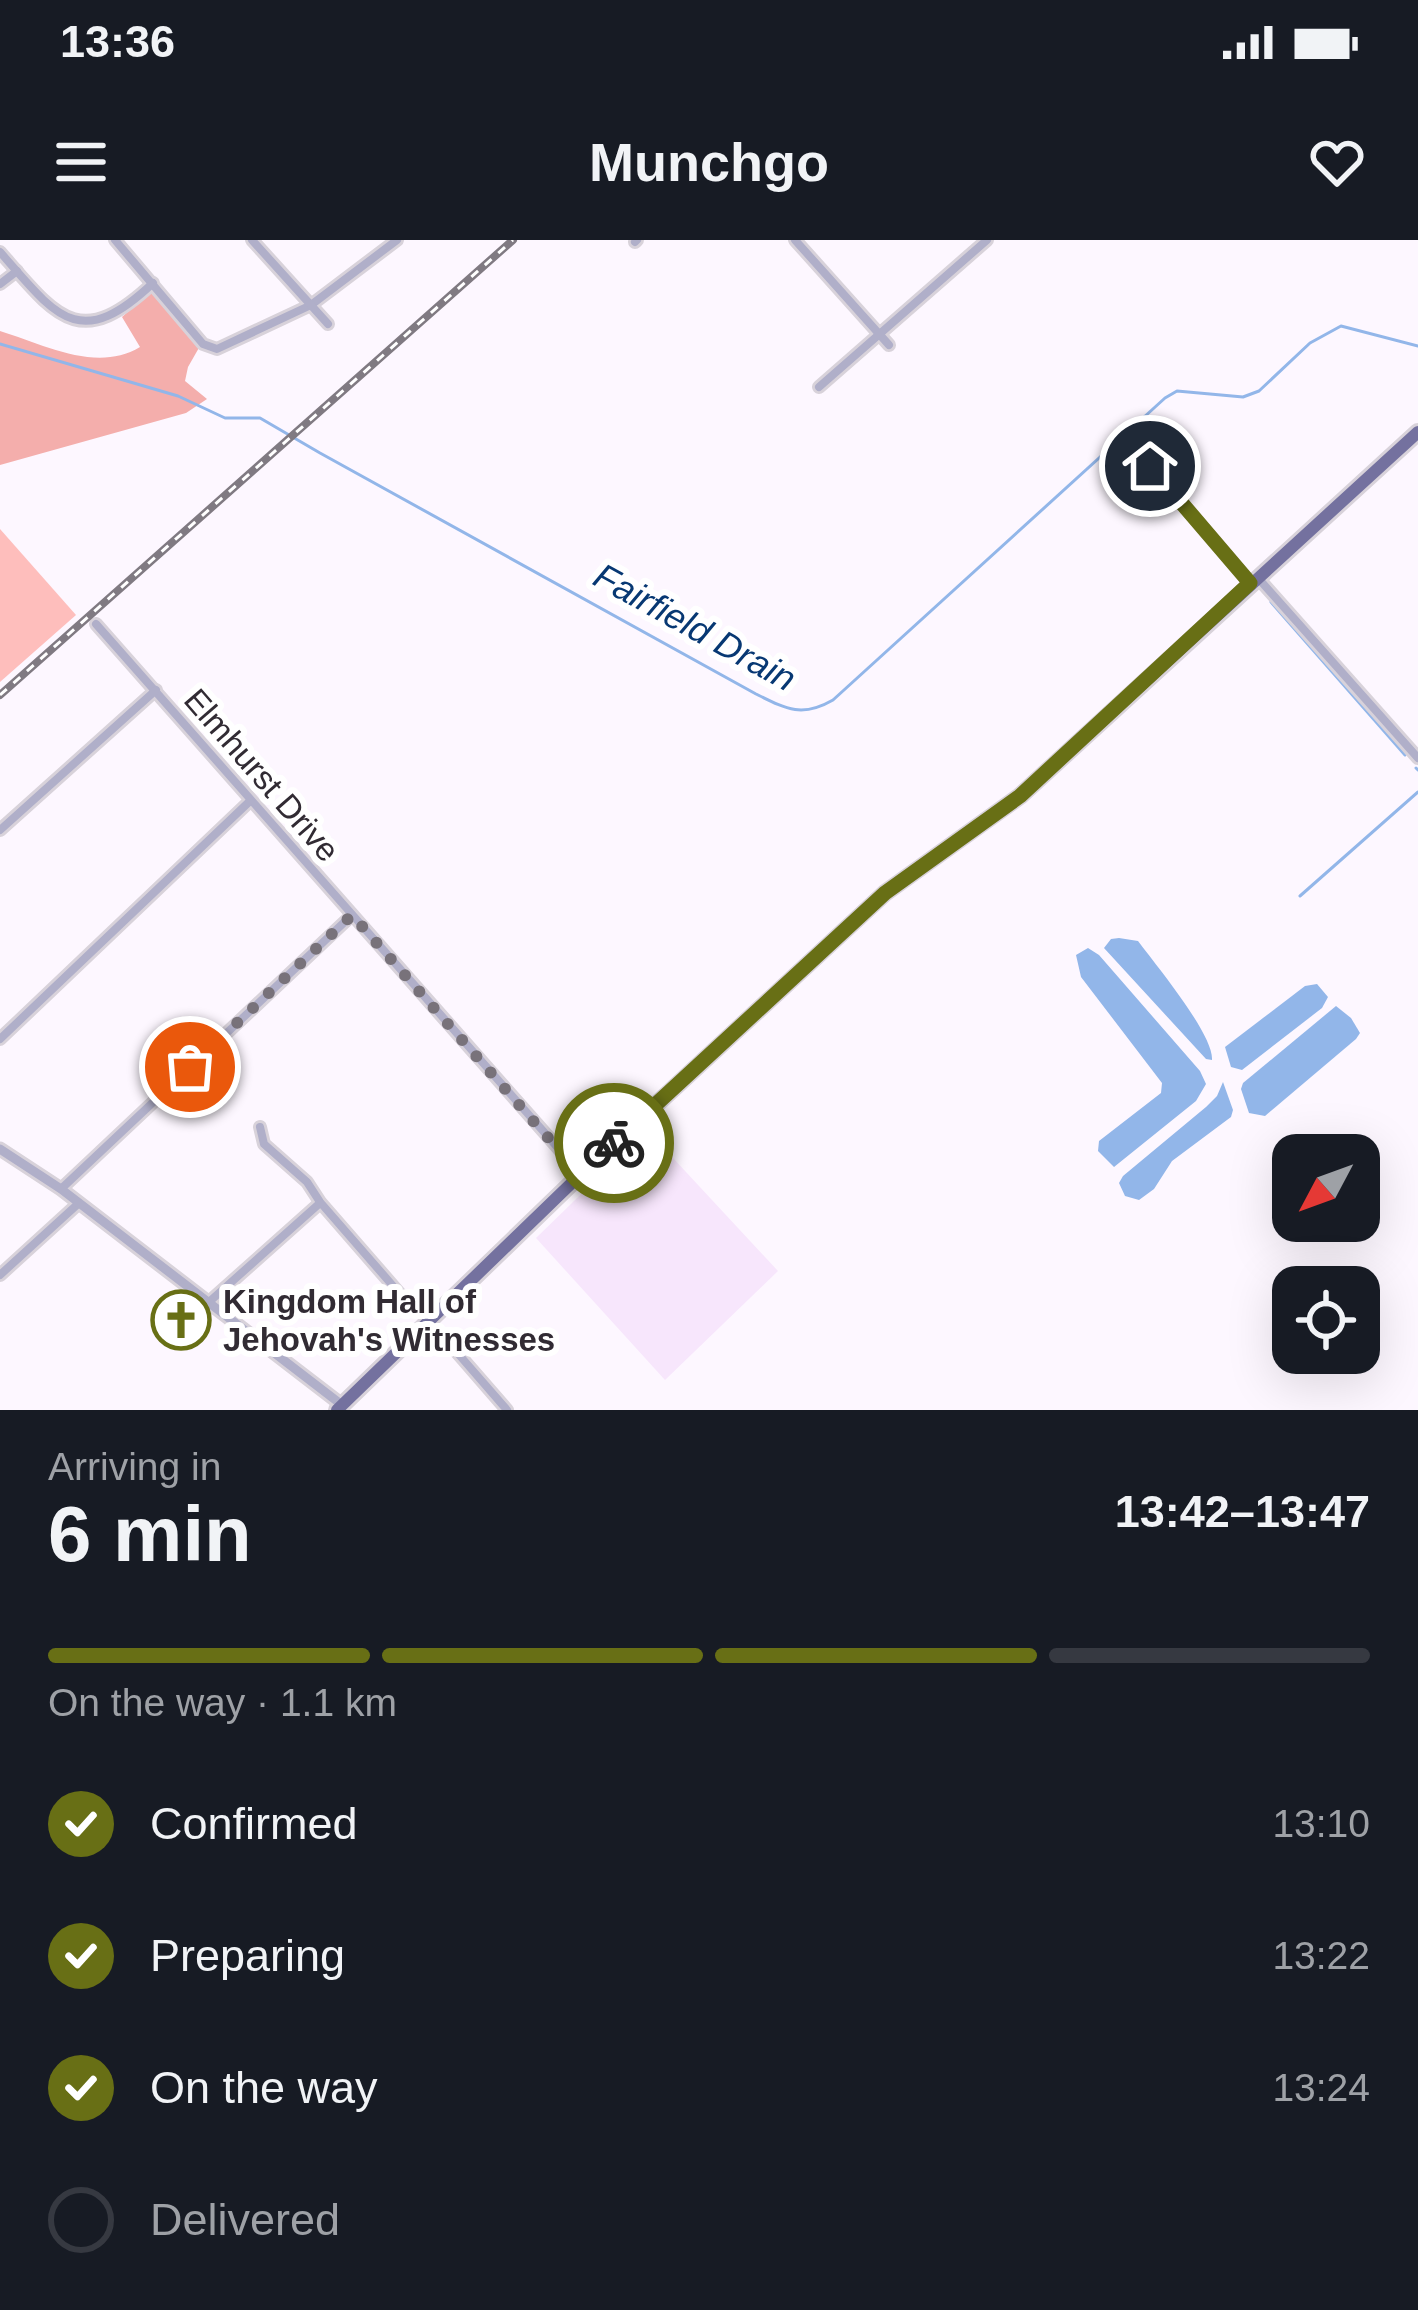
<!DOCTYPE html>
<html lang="en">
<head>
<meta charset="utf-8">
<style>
  :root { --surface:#171b24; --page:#20242c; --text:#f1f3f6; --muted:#9ea1a6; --line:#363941; --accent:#686f15 }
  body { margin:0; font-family:Helvetica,sans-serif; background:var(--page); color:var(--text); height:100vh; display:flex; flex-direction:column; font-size:45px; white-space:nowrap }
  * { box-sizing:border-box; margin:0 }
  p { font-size:39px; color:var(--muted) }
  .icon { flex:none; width:66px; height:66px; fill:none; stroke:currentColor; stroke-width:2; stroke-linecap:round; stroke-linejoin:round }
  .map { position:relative; height:1170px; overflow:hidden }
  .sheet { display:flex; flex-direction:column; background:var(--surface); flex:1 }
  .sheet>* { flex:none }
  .needle { width:78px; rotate:229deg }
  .tools { position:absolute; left:1272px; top:894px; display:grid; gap:24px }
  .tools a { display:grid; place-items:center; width:108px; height:108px; border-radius:24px; background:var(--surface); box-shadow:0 12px 48px #0002; font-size:60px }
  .pin { position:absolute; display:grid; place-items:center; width:102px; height:102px; color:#fff; margin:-51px; border:6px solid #fff; border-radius:50%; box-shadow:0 3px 12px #0007 }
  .courier { position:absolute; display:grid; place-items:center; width:120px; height:120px; margin:-60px; border:9px solid #686f15; border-radius:50%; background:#fff; color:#222; box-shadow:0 3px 15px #0007 }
  .summary em { font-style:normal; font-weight:600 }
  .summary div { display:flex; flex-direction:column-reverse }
  .summary { display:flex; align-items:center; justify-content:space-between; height:204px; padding:0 48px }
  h1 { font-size:78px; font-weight:600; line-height:90px }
  .bar { display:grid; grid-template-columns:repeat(4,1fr); gap:18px 12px; align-content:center; height:144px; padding:0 48px }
  .bar i { height:15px; border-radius:9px; background:var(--line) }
  .bar .selected { background:var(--accent) }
  .bar p { grid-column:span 4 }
  ol { padding:0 48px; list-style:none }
  li { display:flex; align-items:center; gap:36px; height:132px }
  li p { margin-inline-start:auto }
  li .icon { padding:12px; border-radius:50%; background:var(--accent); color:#fff; stroke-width:4 }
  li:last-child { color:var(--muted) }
  li i { width:66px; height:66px; border:6px solid var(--line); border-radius:50% }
  .status { display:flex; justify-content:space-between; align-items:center; height:84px; padding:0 60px; background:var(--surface); direction:ltr }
  .status svg { height:33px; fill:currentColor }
  header { display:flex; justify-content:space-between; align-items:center; height:156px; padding:0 48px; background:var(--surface); font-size:54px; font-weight:600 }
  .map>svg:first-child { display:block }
</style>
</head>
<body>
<div class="status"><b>13:36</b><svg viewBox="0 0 49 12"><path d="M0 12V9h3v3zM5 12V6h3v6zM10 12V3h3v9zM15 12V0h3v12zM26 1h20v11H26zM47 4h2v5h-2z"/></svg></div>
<header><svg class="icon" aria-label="menu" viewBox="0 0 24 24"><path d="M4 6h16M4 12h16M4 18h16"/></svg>Munchgo<svg class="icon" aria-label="heart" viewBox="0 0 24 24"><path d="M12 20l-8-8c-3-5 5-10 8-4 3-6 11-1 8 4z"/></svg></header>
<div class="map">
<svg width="1418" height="1170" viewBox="0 0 1418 1170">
  <rect width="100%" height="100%" fill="#fdf7ff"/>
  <polygon fill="#f7e6fc" points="647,890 778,1031 665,1140 536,998"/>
  <polygon fill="#febebc" points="0,289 76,375 0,442"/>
  <path fill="#f4aeac" d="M 149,53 L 156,53 L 200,106 L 188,127 L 185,141 L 207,159 L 186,173 L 0,225 L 0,91 C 45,105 97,133 140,107 L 122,77 Z"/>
  <g fill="#92b6e9">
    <path d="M 1119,698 L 1138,701 C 1156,725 1214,795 1212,820 L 1206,819 L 1104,708 L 1111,699 Z"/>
    <polygon points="1088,708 1099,715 1200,831 1206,844 1196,861 1114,927 1098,911 1099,901 1161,853 1162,843 1081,737 1076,715"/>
    <polygon points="1317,744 1328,757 1322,768 1242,830 1231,827 1225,807 1305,746"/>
    <polygon points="1336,766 1351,778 1360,793 1356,799 1265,876 1249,873 1241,849 1243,843"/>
    <polygon points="1223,842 1233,870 1231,877 1172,921 1154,949 1139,960 1125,956 1119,943 1123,936 1206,867 1217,856"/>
  </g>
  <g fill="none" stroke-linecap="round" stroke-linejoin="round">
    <g stroke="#92b6e9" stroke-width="3">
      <path d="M 0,104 L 178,156 L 225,178 L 260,178 L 320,213 L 756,454 C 786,469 802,478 833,460 L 1165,158 L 1177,151 L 1243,157 L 1259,151 L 1310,103 L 1341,86 L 1418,106"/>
      <polyline points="1271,362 1405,515"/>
      <polyline points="1416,528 1418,530"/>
      <polyline points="1300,656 1418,552"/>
    </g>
    <defs>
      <g id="minor">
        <polyline points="115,0 203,104 217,109 311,65 397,0"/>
        <polyline points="252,0 328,84"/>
        <polyline points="795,0 889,105"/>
        <polyline points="635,2 637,0"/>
        <path d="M 0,12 C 56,76 79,113 153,43"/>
        <polyline points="0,44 17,31"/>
        <polyline points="819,147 987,0"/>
        <polyline points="1150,226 1250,343"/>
        <polyline points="1258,338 1418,518"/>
        <polyline points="96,384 581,934"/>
        <polyline points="0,590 156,450"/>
        <polyline points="0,799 250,561"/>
        <polyline points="260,887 264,904 307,942 320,962 400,1054"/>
        <polyline points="61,949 352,675"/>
        <polyline points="0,1035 79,963"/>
        <polyline points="209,1062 320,963"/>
        <polyline points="427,1084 454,1109 507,1170"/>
      </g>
      <polyline id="tertiary" points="0,909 61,949 342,1165"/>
      <polyline id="primary" points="337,1170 581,934 885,653 1020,556 1418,192"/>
    </defs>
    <use href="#minor" stroke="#d8d2da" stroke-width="14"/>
    <use href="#tertiary" stroke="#d8d2da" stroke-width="15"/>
    <use href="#primary" stroke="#d8d2da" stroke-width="18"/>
    <use href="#minor" stroke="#b0afc9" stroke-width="8"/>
    <use href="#tertiary" stroke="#b0afc9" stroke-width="9"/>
    <use href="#primary" stroke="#74719f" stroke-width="12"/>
    <defs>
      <polyline id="rail" points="0,455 513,0"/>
    </defs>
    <use href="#rail" stroke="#807a82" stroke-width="8"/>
    <use href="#rail" stroke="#fff" stroke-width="3" stroke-dasharray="9" stroke-linecap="butt"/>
  </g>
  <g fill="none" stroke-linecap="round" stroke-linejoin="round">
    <polyline stroke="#78727a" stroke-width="12" stroke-dasharray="0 21.6" points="190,827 352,675 580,934 614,903"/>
    <polyline stroke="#686f15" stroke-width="15" points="614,903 885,653 1020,556 1250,343 1150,226"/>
  </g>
  <defs>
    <symbol id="church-ring" viewBox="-11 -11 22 22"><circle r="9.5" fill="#fff" stroke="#686f15" stroke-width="1.5"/><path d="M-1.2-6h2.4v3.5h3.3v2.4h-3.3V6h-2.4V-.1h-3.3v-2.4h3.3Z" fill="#686f15"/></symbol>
  </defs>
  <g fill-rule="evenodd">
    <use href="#church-ring" x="148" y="1047" width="66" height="66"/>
  </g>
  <g text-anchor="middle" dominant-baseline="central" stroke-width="12" stroke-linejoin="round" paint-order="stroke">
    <g font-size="33" fill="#312b33" stroke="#fff">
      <text transform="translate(262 535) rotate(49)">Elmhurst Drive</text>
    </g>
    <g font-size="33" font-weight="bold" fill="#312b33" stroke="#fff" text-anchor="start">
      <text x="223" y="1061">Kingdom Hall of<tspan x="223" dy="38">Jehovah's Witnesses</tspan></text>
    </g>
    <g font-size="36" font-style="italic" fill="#073873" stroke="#fff">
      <text transform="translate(695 387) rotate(29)">Fairfield Drain</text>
    </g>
  </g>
</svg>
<div class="tools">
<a><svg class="needle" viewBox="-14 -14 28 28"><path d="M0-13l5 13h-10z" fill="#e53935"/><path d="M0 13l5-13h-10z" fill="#9ea1a6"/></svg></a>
<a><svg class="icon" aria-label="locate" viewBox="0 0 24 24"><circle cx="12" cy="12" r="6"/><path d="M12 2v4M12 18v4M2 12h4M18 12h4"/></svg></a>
</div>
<div class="pin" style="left:190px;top:827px;background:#ea580c"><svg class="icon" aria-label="bag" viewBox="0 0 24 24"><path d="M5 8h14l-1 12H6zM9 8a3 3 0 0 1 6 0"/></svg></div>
<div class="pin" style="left:1150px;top:226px;background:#1f2937"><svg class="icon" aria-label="home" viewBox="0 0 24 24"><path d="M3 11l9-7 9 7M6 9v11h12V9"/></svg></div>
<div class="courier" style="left:614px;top:903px"><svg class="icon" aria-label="bike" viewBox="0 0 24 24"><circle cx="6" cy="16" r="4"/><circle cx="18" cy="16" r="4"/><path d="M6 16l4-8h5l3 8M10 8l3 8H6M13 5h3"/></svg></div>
</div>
<section class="sheet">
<div class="summary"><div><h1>6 min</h1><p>Arriving in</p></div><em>13:42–13:47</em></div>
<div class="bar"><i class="selected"></i><i class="selected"></i><i class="selected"></i><i></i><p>On the way · 1.1 km</p></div>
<ol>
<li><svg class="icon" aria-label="check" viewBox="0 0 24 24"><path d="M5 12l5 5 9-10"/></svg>Confirmed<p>13:10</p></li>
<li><svg class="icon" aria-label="check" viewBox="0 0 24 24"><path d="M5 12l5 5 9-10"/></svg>Preparing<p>13:22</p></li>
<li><svg class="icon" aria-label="check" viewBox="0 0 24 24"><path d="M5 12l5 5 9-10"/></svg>On the way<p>13:24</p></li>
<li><i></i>Delivered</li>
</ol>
</section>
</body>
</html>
